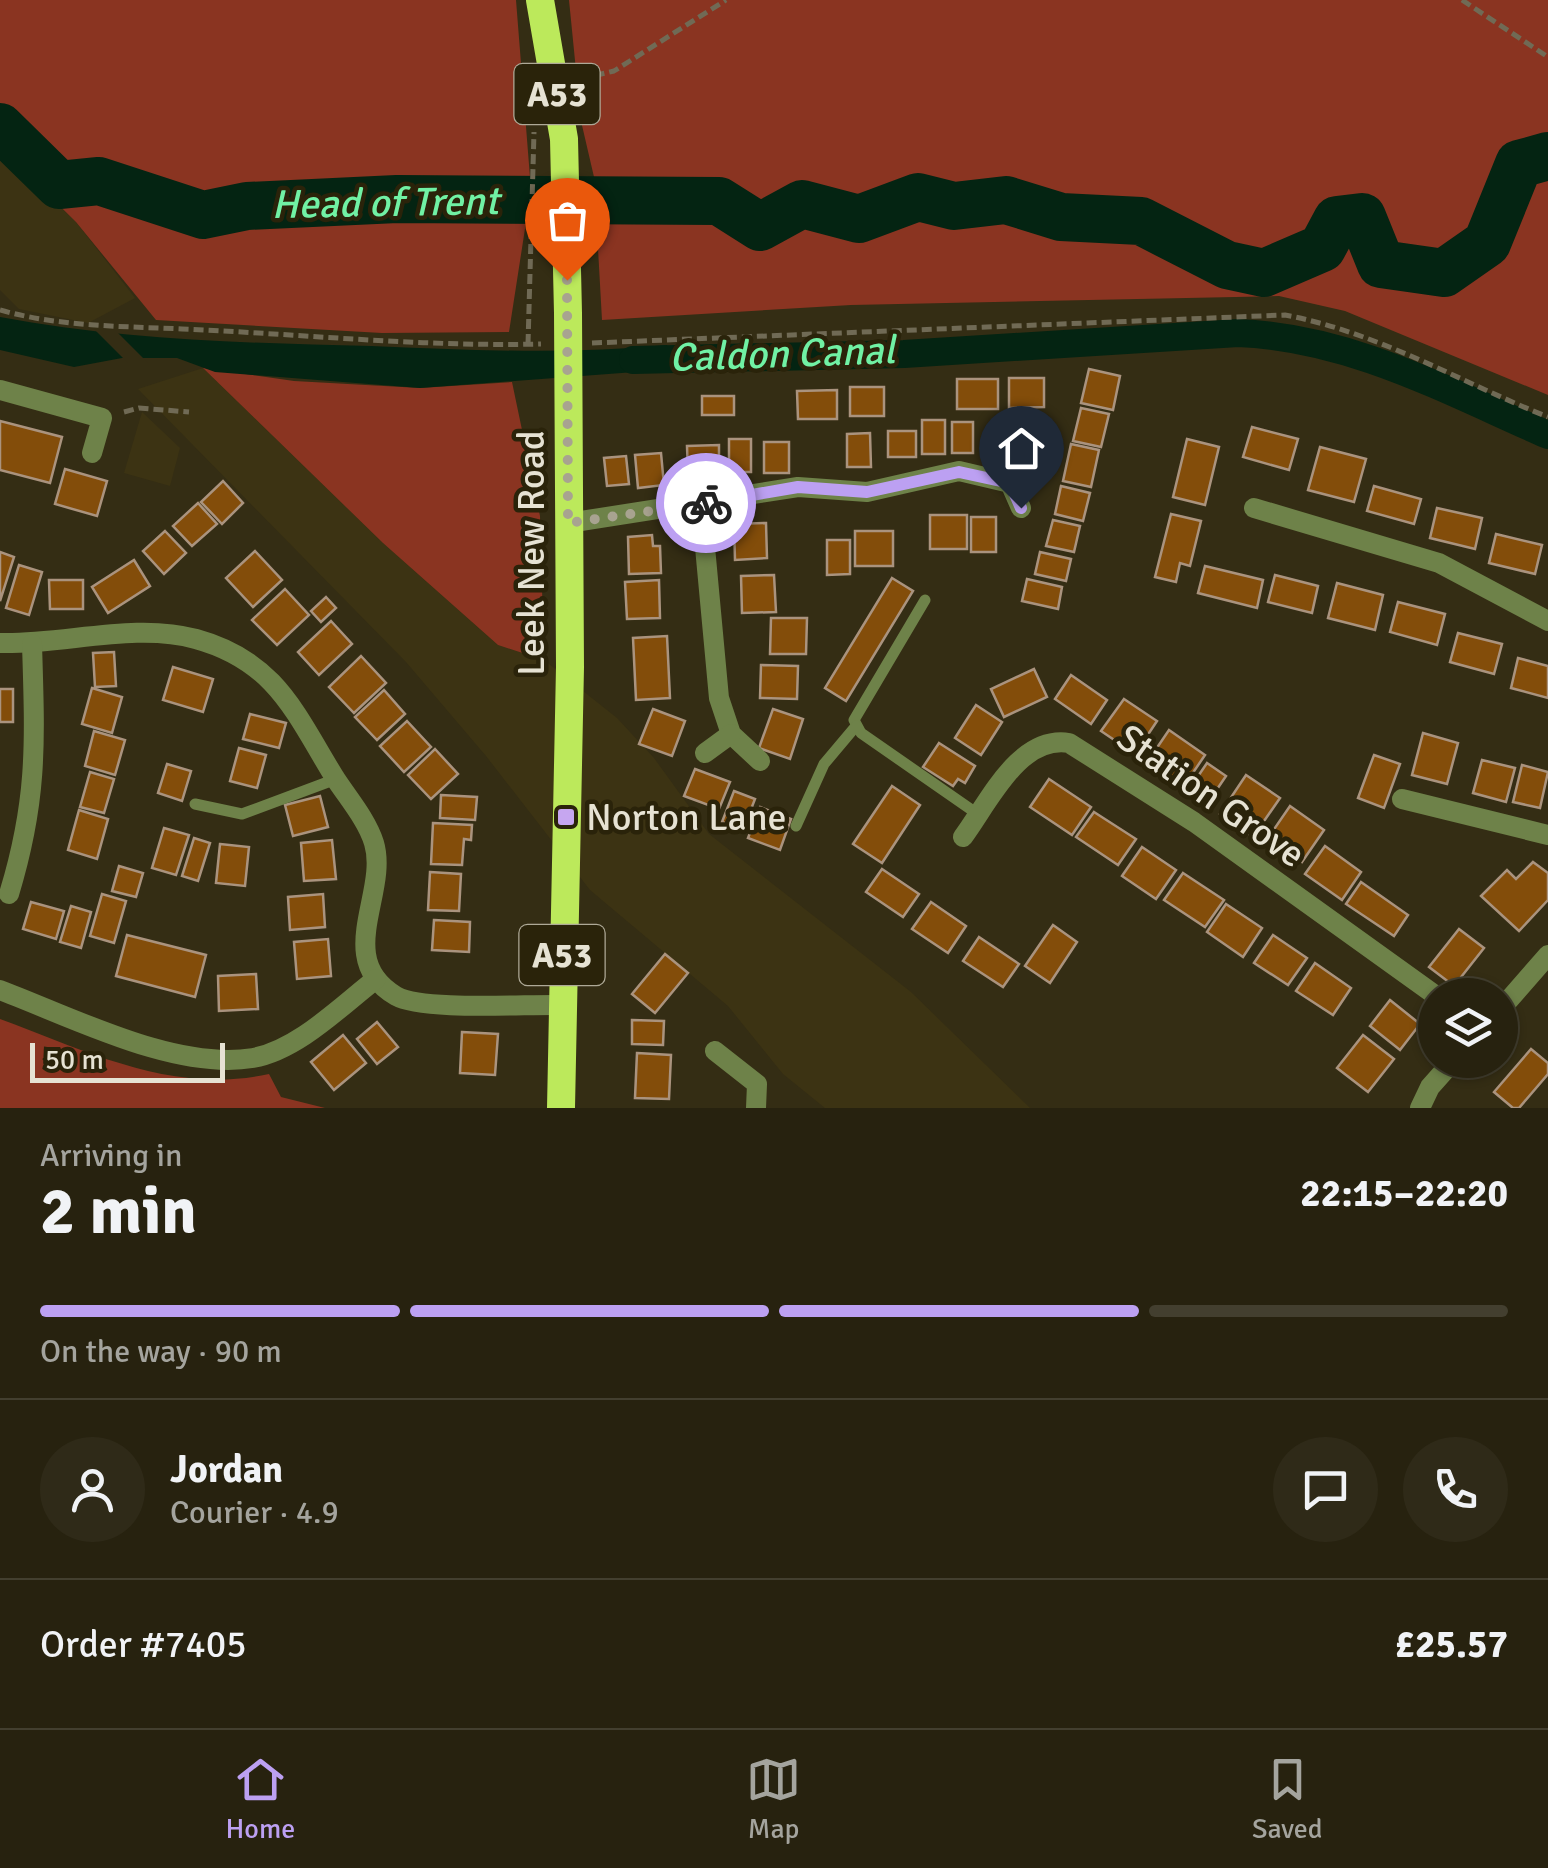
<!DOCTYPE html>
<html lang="en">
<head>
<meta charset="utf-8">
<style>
  :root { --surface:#27220f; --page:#2f2a18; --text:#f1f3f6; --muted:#a4a49e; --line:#433f2f; --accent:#bca0f2 }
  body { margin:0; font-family:Signika,sans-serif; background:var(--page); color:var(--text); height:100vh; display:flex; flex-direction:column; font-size:38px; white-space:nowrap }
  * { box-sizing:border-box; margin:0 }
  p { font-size:32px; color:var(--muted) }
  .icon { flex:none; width:55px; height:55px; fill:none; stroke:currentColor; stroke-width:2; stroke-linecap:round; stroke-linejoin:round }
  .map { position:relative; height:1108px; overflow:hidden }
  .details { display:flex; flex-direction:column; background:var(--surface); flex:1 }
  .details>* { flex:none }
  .controls { position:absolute; left:1418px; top:978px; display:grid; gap:20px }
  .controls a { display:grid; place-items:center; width:100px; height:100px; border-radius:50%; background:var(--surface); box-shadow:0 2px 8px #0004,0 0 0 2px var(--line); font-size:50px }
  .scale { position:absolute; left:30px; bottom:25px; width:195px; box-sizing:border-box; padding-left:10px; border:5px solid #e6e2d3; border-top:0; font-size:28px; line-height:35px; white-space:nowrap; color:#e6e2d3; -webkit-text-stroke:8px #2a230a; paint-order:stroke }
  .pin { position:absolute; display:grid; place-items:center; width:85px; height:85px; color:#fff; margin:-102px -42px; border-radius:50% 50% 50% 0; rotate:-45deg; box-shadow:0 0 10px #0007 }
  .pin .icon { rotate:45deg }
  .courier { position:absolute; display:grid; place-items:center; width:100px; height:100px; margin:-50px; border:8px solid #bca0f2; border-radius:50%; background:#fff; color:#222; box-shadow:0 2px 12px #0007 }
  .headline em { font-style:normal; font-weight:700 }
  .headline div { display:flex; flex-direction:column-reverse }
  .headline { display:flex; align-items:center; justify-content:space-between; height:170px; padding:0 40px }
  h1 { font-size:65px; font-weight:700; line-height:75px }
  .bar { display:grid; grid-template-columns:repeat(4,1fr); gap:15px 10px; align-content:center; height:120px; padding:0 40px }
  .bar i { height:12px; border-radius:8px; background:var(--line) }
  .bar .on { background:var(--accent) }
  .bar p { grid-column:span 4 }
  .line { display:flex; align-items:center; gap:25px; padding:0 40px; border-top:2px solid var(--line) }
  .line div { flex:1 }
  .round { display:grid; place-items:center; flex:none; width:105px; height:105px; border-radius:52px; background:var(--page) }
  .tab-bar { display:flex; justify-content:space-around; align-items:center; height:140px; border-top:2px solid var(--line); background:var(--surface); font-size:28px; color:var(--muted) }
  .tab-bar a { display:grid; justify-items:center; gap:5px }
  .tab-bar .on { color:var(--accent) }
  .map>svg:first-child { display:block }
</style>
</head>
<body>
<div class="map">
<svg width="1548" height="1108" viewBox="0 0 1548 1108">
  <rect width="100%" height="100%" fill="#342d14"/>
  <g fill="#3c3313">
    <polygon points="0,147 76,222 135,298 88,323 19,309 0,290"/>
    <polygon points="203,368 383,543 498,645 544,660 617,718 654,758 709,834 911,992 1030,1108 825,1108 783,1074 728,1006 590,890 486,756 406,662 138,389"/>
    <polygon points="142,412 180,448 170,486 124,473"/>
  </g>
  <g fill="#8a3421">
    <polygon points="0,0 516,0 531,190 509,332 382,333 156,320 76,222 0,147"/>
    <polygon points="569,0 1548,0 1548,395 1345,311 1279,296 851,305 602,320 594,177 581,121"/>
    <polygon points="203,368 294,381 420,388 512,382 540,516 544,660 498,645 383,543"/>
    <path d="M 0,1019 C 89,1052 173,1095 269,1074 L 281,1097 L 325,1108 L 0,1108 Z"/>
  </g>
  <path fill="#042412" d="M 0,317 C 122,340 247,343 371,346 C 469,350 568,355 667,345 L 675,369 L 420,388 L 215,372 L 177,358 L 122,358 L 74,367 L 0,350 Z"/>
  <polygon fill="#342d14" points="94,329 115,330 148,363 128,363"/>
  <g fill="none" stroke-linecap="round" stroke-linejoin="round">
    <path stroke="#042412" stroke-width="28" d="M 633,360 L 904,354 L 1238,333 C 1350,337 1447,391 1548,435"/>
    <polyline stroke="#042412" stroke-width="48" points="0,127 59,185 99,181 203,215 247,206 397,199 719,201 760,227 802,204 859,219 918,197 954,206 1006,200 1061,217 1141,221 1227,265 1264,273 1322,248 1337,220 1362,217 1381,264 1444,273 1487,243 1519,164 1548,156"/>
  </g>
  <g fill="#834d0a" stroke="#aa937e" stroke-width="2.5">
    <polygon points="1089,369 1120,376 1113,410 1081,403"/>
    <polygon points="1009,378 1044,378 1044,407 1009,408"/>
    <rect x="957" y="379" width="41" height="30"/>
    <rect x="850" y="387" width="34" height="29"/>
    <polygon points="837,390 837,419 798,419 797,391"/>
    <rect x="702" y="396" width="32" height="19"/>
    <polygon points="1081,408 1109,414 1101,447 1073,441"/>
    <rect x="922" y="420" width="23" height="34"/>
    <polygon points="0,421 62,437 50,483 0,470"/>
    <rect x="952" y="422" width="21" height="31"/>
    <polygon points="1252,427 1298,439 1289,470 1243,457"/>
    <rect x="888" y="431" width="28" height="26"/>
    <polygon points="870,433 871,467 847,467 847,434"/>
    <rect x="729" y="439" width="22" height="33"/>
    <polygon points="1187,439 1219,447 1205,505 1173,497"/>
    <rect x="764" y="442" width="25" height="31"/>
    <polygon points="1071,444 1099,450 1091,487 1063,481"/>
    <polygon points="719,445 719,475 688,475 687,446"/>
    <polygon points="1320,447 1366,459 1354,502 1308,490"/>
    <polygon points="661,453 664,485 638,488 635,455"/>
    <polygon points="626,456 629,484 607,486 604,458"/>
    <polygon points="65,469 107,481 97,516 55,504"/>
    <polygon points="223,481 243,503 222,524 201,502"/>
    <polygon points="1061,486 1090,493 1083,521 1055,514"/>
    <polygon points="1374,486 1421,499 1414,524 1367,511"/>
    <polygon points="198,503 217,524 192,546 173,526"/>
    <polygon points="1437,508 1482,518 1475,549 1430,538"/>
    <polygon points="1171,514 1201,521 1190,566 1180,563 1176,582 1155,577"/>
    <rect x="930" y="515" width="37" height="34"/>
    <rect x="971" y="517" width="25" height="35"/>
    <polygon points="1053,520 1080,526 1074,552 1046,546"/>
    <polygon points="766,523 767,558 735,560 734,524"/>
    <polygon points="165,531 186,553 164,574 143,551"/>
    <rect x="855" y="531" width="38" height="35"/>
    <polygon points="1496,534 1542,545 1535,574 1489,563"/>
    <polygon points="652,535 653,546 660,546 661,573 629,574 628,537"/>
    <polygon points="827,540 850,540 850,574 827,575"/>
    <polygon points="255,551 282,580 253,607 226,578"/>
    <polygon points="0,552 14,557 0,601"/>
    <polygon points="1040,552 1071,559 1066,581 1035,574"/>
    <polygon points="134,560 150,586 108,613 92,587"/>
    <polygon points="19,565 42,572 29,615 6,608"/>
    <polygon points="1205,566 1263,580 1257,608 1198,593"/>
    <polygon points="774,575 776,612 742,613 741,576"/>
    <polygon points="1275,575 1318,586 1312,613 1268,602"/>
    <polygon points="892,578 913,591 846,701 825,688"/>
    <polygon points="1027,579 1062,587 1058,609 1022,601"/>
    <polygon points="49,580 83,580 83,609 50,609"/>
    <polygon points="659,580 660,618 627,619 625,582"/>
    <polygon points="1337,583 1383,595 1375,630 1328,618"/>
    <polygon points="285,589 309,615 277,645 252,620"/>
    <polygon points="326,597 336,608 321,622 311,611"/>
    <polygon points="1398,602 1445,614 1437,645 1390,632"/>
    <polygon points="771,618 807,618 806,654 770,654"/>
    <polygon points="331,621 352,644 319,675 298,652"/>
    <polygon points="1458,633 1502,644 1494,674 1450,662"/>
    <polygon points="667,636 670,698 636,700 633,638"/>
    <polygon points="114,652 116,686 95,687 93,653"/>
    <polygon points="361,656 386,683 354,713 329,687"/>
    <polygon points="1518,658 1548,666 1548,698 1511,688"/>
    <polygon points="761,665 798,666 797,699 760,698"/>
    <polygon points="173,667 213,679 203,712 163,700"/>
    <polygon points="1034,669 1047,697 1004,717 991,689"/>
    <polygon points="1071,675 1107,700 1091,724 1055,699"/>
    <polygon points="92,688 122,697 112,733 82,724"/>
    <rect x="0" y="689" width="13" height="33"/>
    <polygon points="384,690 405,714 377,740 355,717"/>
    <polygon points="1124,699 1157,721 1135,754 1101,731"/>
    <polygon points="976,705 1002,722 981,755 955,738"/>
    <polygon points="653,709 685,721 672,756 639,744"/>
    <polygon points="773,709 803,719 790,759 759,748"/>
    <polygon points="250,714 286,723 279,748 243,739"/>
    <polygon points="407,721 431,747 404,772 380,746"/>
    <polygon points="1169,730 1205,755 1184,786 1148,761"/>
    <polygon points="94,731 125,740 115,775 85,766"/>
    <polygon points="1423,733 1458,743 1447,784 1412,775"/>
    <polygon points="939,743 975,766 965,783 958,779 953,786 923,767"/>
    <polygon points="239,748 266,755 257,788 230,781"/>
    <polygon points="435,749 458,774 431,799 408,775"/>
    <polygon points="1374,755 1400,764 1384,808 1358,798"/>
    <polygon points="1482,760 1515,768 1506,802 1473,793"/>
    <polygon points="1207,763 1226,776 1207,804 1188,791"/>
    <polygon points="167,764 191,771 182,801 158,793"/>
    <polygon points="1522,765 1548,772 1540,808 1513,802"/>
    <polygon points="695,769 730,782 719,809 684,796"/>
    <polygon points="90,772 114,779 104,813 80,807"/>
    <polygon points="1246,775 1280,798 1253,837 1220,814"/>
    <polygon points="1049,779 1091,807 1072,835 1030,807"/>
    <polygon points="892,786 920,805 882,863 853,844"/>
    <polygon points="734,791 755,799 743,830 722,822"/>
    <polygon points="441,795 477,797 475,820 440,818"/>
    <polygon points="320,796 328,827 293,836 285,805"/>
    <polygon points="1290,806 1324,830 1302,862 1268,838"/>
    <polygon points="760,807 791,819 780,850 748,838"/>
    <polygon points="79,810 108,819 97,859 68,850"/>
    <polygon points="1094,812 1136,839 1118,865 1076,837"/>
    <polygon points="433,823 472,825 471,840 464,839 462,865 431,864"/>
    <polygon points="164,828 189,835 176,875 152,868"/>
    <polygon points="194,838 210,843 198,881 182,876"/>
    <polygon points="332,840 336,879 304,881 301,843"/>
    <polygon points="220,844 249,847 245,886 216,883"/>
    <polygon points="1325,846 1361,872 1342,900 1305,874"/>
    <polygon points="1142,847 1176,870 1156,899 1122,876"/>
    <polygon points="1533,862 1548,873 1548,900 1519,931 1481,896 1507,870 1516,879"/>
    <polygon points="119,866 143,873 136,897 112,891"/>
    <polygon points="882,869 919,894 903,917 866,892"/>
    <polygon points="430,872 461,874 459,911 428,910"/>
    <polygon points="1183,873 1224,900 1205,927 1164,900"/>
    <polygon points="1361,882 1408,915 1394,936 1346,904"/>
    <polygon points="102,894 126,901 114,943 90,936"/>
    <polygon points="323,894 325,927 290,930 288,897"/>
    <polygon points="31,902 64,911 56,939 23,929"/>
    <polygon points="931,902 966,926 948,953 912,929"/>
    <polygon points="1226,904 1262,928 1243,957 1207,932"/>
    <polygon points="71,906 91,912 81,948 60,942"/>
    <polygon points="434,920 470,922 469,952 432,950"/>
    <polygon points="1053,925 1077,942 1050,983 1025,966"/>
    <polygon points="1459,929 1484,948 1454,986 1429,967"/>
    <polygon points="127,935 206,955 195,997 116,976"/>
    <polygon points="1273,935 1307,958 1288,985 1254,963"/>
    <polygon points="979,937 1019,964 1003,987 963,961"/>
    <polygon points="328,939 331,976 297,979 294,942"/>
    <polygon points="665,954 688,973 655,1013 632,994"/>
    <polygon points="1315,963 1351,988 1333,1015 1296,991"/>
    <polygon points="256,974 258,1009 219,1011 218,976"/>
    <polygon points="1390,1000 1420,1024 1400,1050 1370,1026"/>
    <polygon points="632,1020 664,1021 663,1045 632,1044"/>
    <polygon points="377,1022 398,1047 377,1064 357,1039"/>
    <polygon points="462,1032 498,1034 495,1075 460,1073"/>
    <polygon points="343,1035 366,1063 334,1090 311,1062"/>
    <polygon points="1363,1035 1394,1059 1368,1092 1337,1068"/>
    <polygon points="1531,1049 1548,1063 1548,1074 1519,1108 1513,1108 1494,1092"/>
    <polygon points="637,1053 671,1055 669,1099 635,1098"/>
  </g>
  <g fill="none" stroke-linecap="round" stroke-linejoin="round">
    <g stroke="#706a55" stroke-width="5" stroke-dasharray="10 5" stroke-linecap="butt">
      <polyline points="1462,0 1548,57"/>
      <polyline points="580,79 614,71 726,0"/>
      <path d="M 0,310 C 61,327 120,326 182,329 C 302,334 421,347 541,344"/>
      <path d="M 592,343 L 1285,315 C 1380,333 1460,382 1548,417"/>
      <polyline points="528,344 534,132"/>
      <polyline points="124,412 139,408 189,412"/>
    </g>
    <g stroke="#6e8249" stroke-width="11">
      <polyline points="925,600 854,720 861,733 979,815"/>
      <polyline points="195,804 242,814 336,779"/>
      <polyline points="796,826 824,764 856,726"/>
    </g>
    <g stroke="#6e8249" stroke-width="20">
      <polyline points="0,390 102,418 92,453"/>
      <polyline points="701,504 719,698 731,734 760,761"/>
      <polyline points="1021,508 1010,483 1027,452"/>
      <polyline points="1254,508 1439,563 1548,621"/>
      <polyline points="568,523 798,487 867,492 959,471 1010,483"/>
      <path d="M 0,643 C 63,645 135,622 196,639 C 276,661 295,713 335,778 C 348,798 367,820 374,843 C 389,893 333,959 396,996 C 422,1011 525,1004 561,1005"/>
      <polyline points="705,753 731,734"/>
      <polyline points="1402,799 1548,835"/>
      <path d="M 963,837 C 989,802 1019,735 1069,743 L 1194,822 L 1435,995"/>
      <path d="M 9,894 C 38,799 35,742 32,644"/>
      <path d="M 0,990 C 72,1017 175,1071 253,1058 C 298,1050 341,1006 376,979"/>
      <polyline points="715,1051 757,1084 756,1108"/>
    </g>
    <g stroke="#6e8249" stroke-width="20">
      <polyline points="1500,1010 1548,955"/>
      <polyline points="1420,1108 1430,1087 1454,1060"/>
    </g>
    <polyline stroke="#bce95b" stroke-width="28" points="540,0 564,139 568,313 570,667 561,1108"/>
  </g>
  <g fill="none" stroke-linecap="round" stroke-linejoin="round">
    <polyline stroke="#a8a390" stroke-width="10" stroke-dasharray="0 18" points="567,280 568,523 706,503"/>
    <polyline stroke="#bca0f2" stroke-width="12" points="706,503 798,487 867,492 959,472 1010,483 1021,508"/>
  </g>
  <rect fill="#c6a6f0" stroke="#2a230a" stroke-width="4" x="556" y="807" width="20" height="20" rx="5"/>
  <g text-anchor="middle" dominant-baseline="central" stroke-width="9" stroke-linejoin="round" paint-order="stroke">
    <g fill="#2a230a" stroke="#aea997" stroke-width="2.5">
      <rect x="514.5" y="64" width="85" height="60" rx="8"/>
      <rect x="519.5" y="925" width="85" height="60" rx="8"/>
    </g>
    <g font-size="35" font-weight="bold" fill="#e6e2d3">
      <text x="557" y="94">A53</text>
      <text x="562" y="955">A53</text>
    </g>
    <g font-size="38" fill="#e6e2d3" stroke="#2a230a">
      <text transform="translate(531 553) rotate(-90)">Leek New Road</text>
      <text transform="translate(1211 796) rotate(35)">Station Grove</text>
    </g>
    <g font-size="38" fill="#e6e2d3" stroke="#2a230a" text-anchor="start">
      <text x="586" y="817">Norton Lane</text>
    </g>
    <g font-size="40" font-style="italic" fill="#70f1a4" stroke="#2a230a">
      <text transform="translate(385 203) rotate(-1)">Head of Trent</text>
      <text transform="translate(782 354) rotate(-2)">Caldon Canal</text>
    </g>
  </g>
</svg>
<div class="controls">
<a><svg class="icon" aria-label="layers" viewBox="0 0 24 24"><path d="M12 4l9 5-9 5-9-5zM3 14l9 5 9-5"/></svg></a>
</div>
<div class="scale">50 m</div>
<div class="pin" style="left:567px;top:280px;background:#ea580c"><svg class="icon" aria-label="bag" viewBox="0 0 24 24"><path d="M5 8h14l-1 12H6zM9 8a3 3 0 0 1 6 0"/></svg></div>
<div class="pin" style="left:1021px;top:508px;background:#1f2937"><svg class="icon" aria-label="home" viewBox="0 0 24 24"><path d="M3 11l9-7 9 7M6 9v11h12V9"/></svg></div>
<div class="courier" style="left:706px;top:503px"><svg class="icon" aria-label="bike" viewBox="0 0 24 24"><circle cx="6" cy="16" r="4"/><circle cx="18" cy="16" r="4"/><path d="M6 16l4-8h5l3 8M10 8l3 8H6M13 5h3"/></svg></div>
</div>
<section class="details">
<div class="headline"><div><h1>2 min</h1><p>Arriving in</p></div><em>22:15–22:20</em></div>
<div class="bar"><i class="on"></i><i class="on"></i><i class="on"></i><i></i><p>On the way · 90 m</p></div>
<div class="line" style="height:180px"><a class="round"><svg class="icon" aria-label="person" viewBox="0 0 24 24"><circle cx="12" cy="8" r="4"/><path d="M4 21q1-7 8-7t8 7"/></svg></a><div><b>Jordan</b><p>Courier · 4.9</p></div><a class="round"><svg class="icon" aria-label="chat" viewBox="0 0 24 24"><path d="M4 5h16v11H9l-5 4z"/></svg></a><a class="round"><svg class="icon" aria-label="phone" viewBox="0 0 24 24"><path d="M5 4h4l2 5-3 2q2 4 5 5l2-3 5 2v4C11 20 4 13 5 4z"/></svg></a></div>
<div class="line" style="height:130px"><div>Order #7405</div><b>£25.57</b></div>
</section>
<nav class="tab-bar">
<a class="on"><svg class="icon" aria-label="home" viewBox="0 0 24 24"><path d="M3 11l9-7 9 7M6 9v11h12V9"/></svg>Home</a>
<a><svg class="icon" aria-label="map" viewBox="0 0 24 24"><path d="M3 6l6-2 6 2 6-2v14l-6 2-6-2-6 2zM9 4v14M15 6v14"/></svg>Map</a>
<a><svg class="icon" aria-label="saved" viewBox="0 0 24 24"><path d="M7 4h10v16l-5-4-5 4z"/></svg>Saved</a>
</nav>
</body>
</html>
